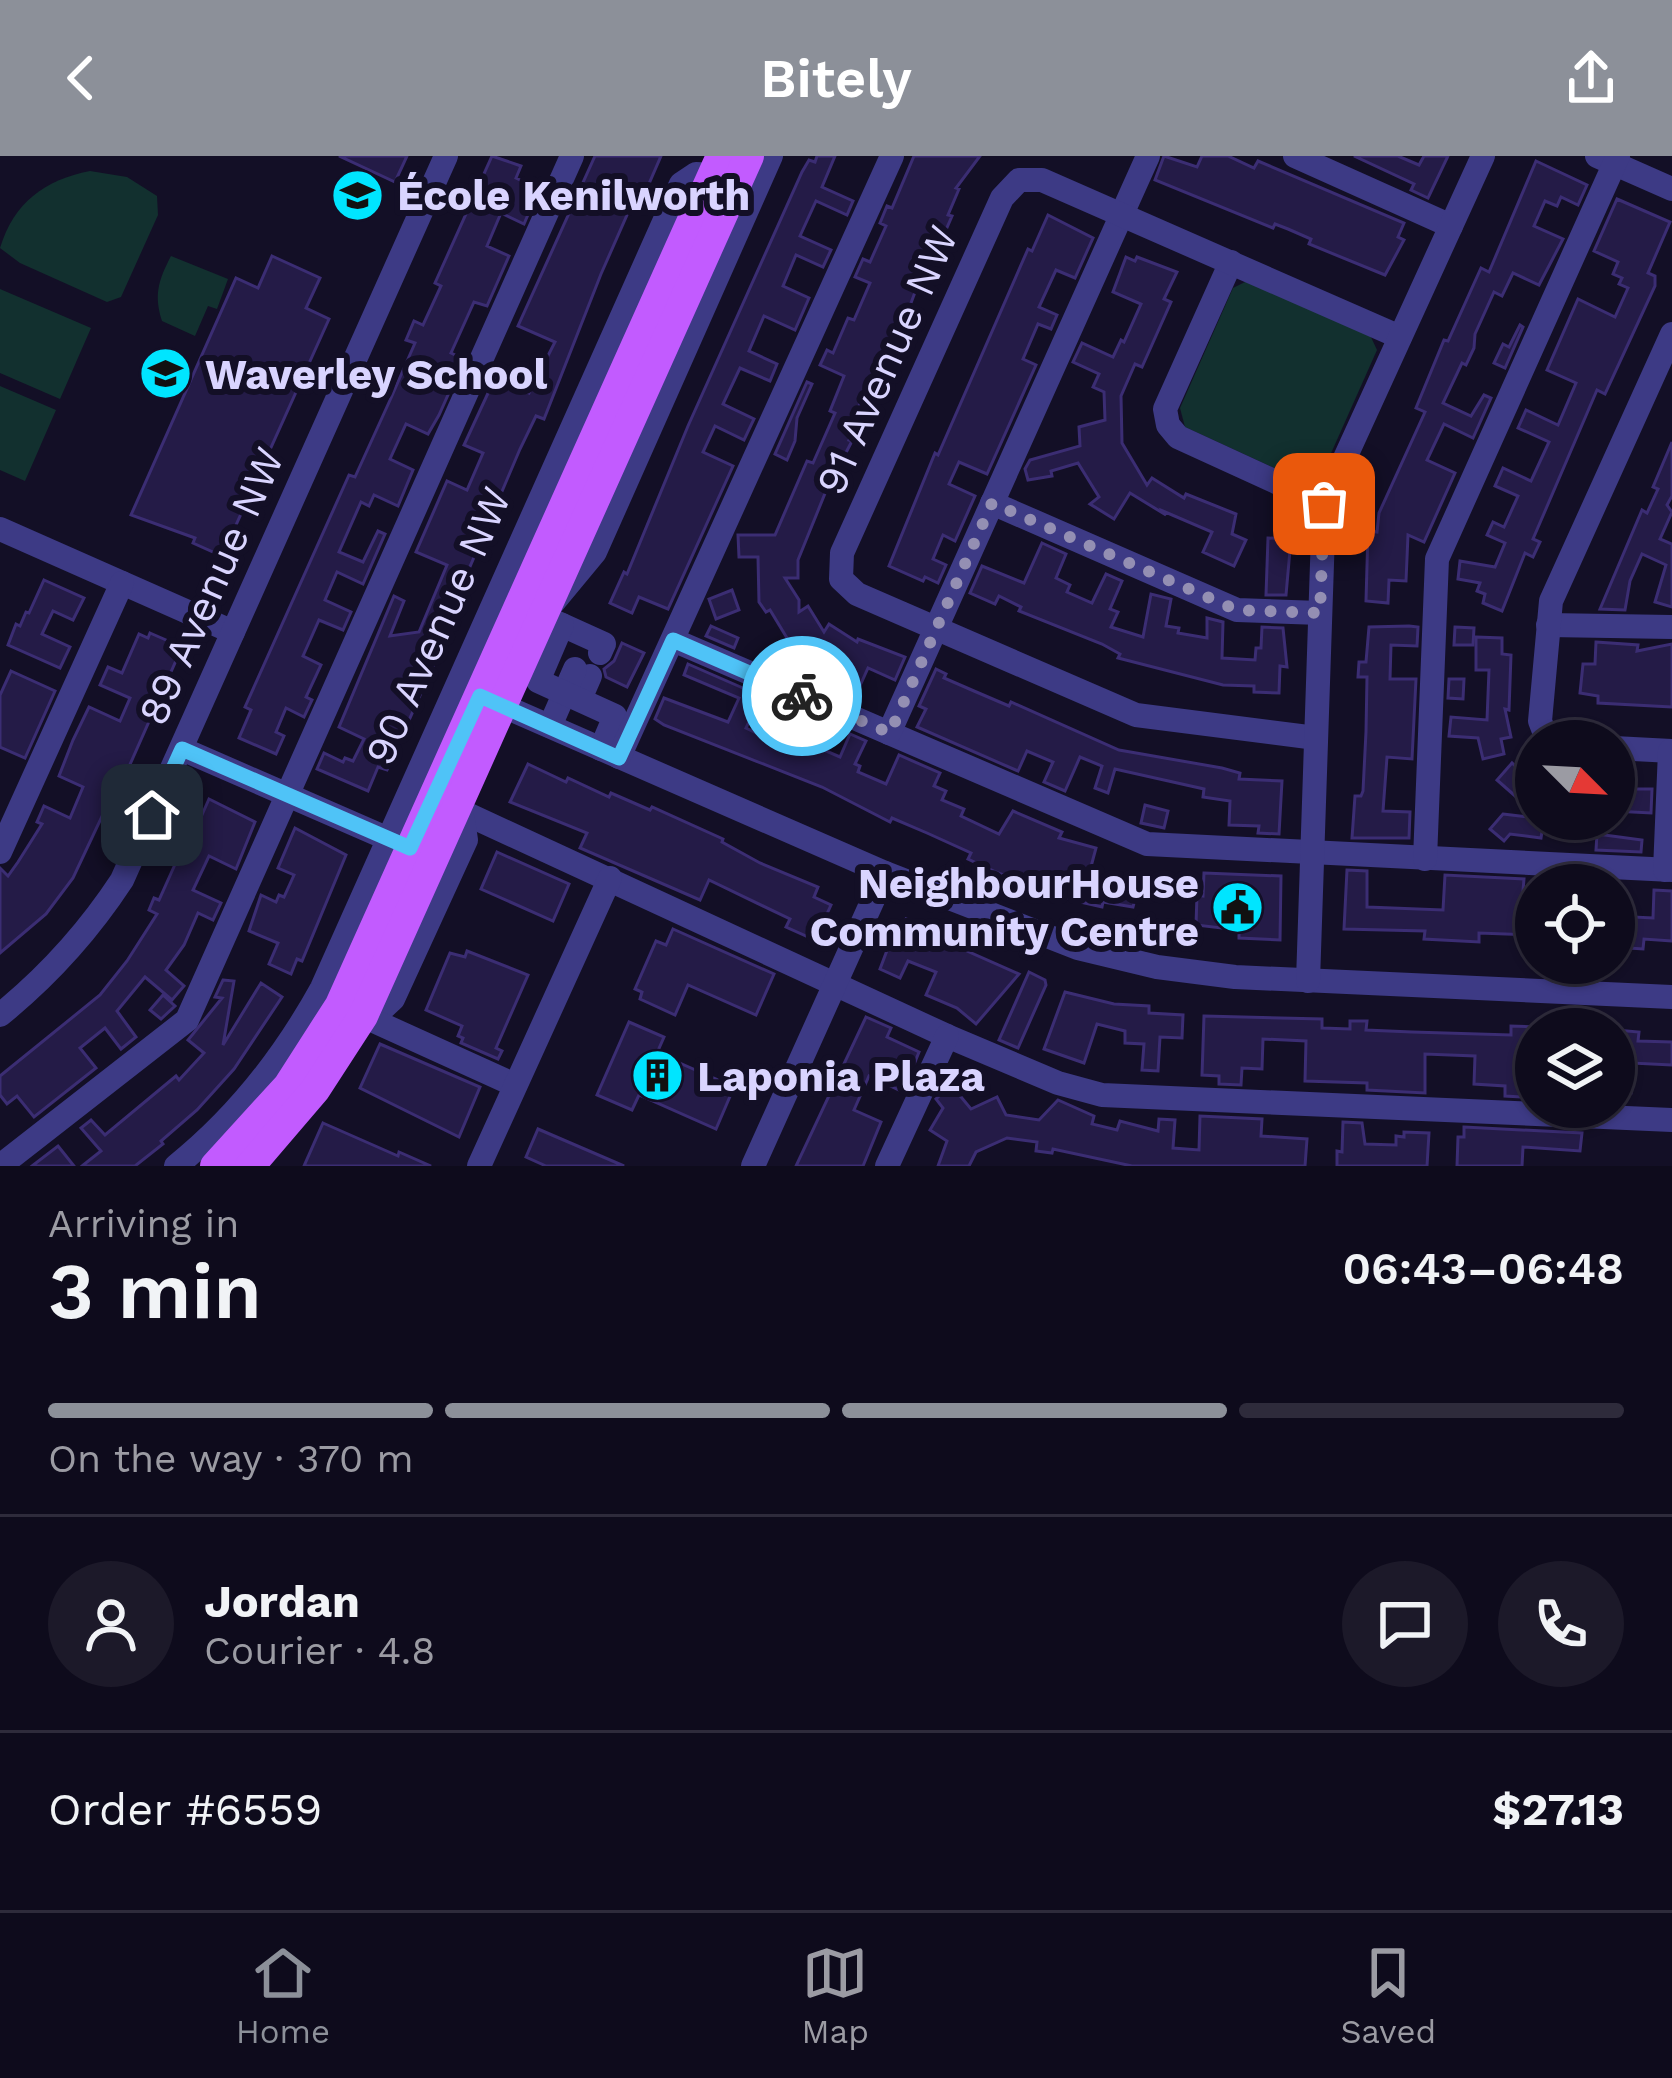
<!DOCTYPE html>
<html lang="en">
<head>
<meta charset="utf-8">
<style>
  :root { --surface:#0e0b1c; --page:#1c1929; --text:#f1f3f6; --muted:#9b9ba3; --line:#2e2b3b; --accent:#8c9099 }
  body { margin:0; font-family:"Work Sans",sans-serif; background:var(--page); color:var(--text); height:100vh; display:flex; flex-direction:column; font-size:45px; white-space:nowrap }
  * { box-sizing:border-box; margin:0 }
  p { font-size:39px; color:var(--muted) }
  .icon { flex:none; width:66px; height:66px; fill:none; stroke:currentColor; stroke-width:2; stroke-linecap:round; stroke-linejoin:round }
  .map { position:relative; height:1010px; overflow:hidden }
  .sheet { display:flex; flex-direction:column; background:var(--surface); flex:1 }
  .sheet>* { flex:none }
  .needle { width:78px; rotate:114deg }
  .fabs { position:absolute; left:1515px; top:564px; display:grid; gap:24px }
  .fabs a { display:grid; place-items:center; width:120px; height:120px; border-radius:50%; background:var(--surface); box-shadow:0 3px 9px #0004,0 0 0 3px var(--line); font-size:60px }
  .pin { position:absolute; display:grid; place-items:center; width:102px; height:102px; color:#fff; margin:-51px; border-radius:24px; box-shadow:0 6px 18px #0006 }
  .courier { position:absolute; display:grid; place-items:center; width:120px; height:120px; margin:-60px; border:9px solid #4fc3f7; border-radius:50%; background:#fff; color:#222; box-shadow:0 3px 15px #0007 }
  .overview em { font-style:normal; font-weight:600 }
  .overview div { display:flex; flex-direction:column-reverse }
  .overview { display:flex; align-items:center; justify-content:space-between; height:204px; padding:0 48px }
  h1 { font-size:78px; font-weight:600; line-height:90px }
  .bar { display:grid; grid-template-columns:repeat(4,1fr); gap:18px 12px; align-content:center; height:144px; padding:0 48px }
  .bar i { height:15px; border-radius:9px; background:var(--line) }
  .bar .selected { background:var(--accent) }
  .bar p { grid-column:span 4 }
  .line { display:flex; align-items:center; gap:30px; padding:0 48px; border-top:3px solid var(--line) }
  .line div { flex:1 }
  .round { display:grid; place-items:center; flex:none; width:126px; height:126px; border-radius:63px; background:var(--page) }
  header { display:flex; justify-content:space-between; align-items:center; height:156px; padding:0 48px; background:var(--accent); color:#fff; font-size:54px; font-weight:600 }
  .dock { display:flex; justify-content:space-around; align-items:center; height:168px; border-top:3px solid var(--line); background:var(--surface); font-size:33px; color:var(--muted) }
  .dock a { display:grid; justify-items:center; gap:6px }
  .dock .selected { color:var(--accent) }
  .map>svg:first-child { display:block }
</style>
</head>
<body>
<header><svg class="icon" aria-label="back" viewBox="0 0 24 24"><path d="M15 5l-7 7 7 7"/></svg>Bitely<svg class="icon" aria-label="share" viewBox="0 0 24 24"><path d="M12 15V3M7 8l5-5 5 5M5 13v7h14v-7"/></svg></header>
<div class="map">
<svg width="1672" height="1010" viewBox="0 0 1672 1010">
  <rect width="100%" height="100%" fill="#130f26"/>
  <g fill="#12302f">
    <path d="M 90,15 L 127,21 L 157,40 L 158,59 L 121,141 L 107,146 L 20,107 L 0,92 C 14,46 45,24 90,15 Z"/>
    <path d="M 171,100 L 228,123 L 217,153 L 208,150 L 195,180 L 162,165 C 154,139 158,125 171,100 Z"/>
    <polygon points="1247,125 1370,179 1377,194 1320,322 1305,326 1185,271 1180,252 1233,132"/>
    <polygon points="0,133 91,172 60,243 0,217"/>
    <polygon points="0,230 56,254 25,325 0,314"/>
  </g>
  <g fill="#241b47" stroke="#3b2d73" stroke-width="3">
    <polygon points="339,0 407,0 395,26"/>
    <polygon points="492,0 521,10 516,22 539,33 524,68 501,57 487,90 509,100 487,150 474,146 451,197 464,203 439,259 428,278 406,268 390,303 413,314 398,350 374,339 369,350 361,346 339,396 363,406 378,375 385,378 363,428 337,416 325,444 351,456 343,474 319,464 303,500 321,509 306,541 312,544 304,561 286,552 276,576 284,580 276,598 239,582 251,554 245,551 349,319 355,321 391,242 415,187 406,184 414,165 423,169 441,130 435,127"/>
    <polygon points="595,0 661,0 638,53 631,50 601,118 544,263 536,260 520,293 455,446 460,449 387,614 378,611 368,635 317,613 324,597 343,606 345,602 353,605 364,583 339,571 394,440 404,445 390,480 419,476 447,409 416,396 447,325 467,334 483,297 464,289 495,222 529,237 555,186 518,170"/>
    <polygon points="817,0 835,0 822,31 853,45 847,59 816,45 800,80 831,94 823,111 796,99 783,130 809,142 795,174 764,160 749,195 777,208 770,225 740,212 723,248 754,263 744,284 715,270 703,296 733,310 668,453 639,441 632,457 610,447 624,416 627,418 688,270 802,16 809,4 815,6"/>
    <polygon points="914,0 980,0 956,32 959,33 948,59 952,60 942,83 926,116 923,115 905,163 901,161 867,232 851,268 855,270 849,284 852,285 826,335 798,404 798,422 785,422 799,444 799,456 808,450 824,476 829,468 857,486 858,483 905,501 895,524 868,512 854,543 841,537 853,511 809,490 782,513 769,505 790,487 770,454 766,456 759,446 758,401 739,401 738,379 775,379 807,305 813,307 835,257 830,255 844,220 820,209 827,194 833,197 848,162 854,164 870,127 855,121 863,103 870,106 886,70 880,67 887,50 892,52"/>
    <polygon points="1164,0 1197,11 1202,0 1228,0 1254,12 1258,5 1404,67 1398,81 1404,84 1385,119 1309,88 1311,83 1288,73 1275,68 1273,72 1155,24"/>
    <polygon points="1354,0 1398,0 1419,9 1424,0 1448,0 1428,42 1411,34 1414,28"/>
    <polygon points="1536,5 1587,29 1578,49 1561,41 1557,50 1545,45 1534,70 1563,83 1539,129 1513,117 1502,140 1494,136 1475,178 1474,192 1466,209 1462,207 1443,247 1471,260 1484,239 1491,242 1473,282 1444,268 1427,304 1455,317 1424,386 1408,379 1406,425 1389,424 1388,447 1366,445 1368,375 1377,376 1379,357 1425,256 1416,252 1444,184 1448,185 1481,112 1489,116"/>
    <polygon points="1617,43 1670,66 1648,117 1655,120 1655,130 1605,238 1597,234 1533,383 1540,386 1533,401 1525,397 1502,455 1483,447 1485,438 1477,435 1480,427 1458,423 1460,405 1495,411 1505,387 1487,379 1493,366 1504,371 1518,340 1495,330 1503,312 1531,325 1549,286 1518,272 1526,254 1558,269 1576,227 1547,214 1578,143 1615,161 1628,132 1619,128 1622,122 1613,118 1618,106 1594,95"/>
    <polygon points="1048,59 1093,82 1075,122 1056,114 1039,151 1057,159 1051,173 1038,168 1023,203 1036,209 987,318 959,306 949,328 975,340 955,385 943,379 933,403 946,409 938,427 925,421 923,425 889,410 935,297 938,299 1028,93 1032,95"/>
    <polygon points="272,100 320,122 306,152 329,163 222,400 193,387 195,382 131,359 236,122 258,132"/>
    <polygon points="1126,101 1135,105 1137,101 1177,116 1164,143 1171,146 1142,211 1135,208 1121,240 1122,287 1147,329 1152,322 1184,342 1186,338 1236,358 1232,378 1246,384 1234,410 1203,396 1212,376 1163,355 1166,359 1130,337 1114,363 1090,348 1099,341 1078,307 1051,315 1052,320 1028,324 1025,313 1030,304 1080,290 1079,271 1105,264 1104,236 1093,231 1099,218 1073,206 1082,187 1113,201 1121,184 1124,186 1141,148 1113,136"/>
    <polygon points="1520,169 1523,171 1505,212 1494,207 1503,188 1509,191"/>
    <polygon points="807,226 812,228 797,262 795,285 787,304 775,298"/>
    <polygon points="1672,286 1672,340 1667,349 1672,356 1660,383 1672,388 1672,451 1655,446 1666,409 1642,398 1630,425 1625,454 1600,453 1642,354 1647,357 1658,333 1653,331"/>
    <polygon points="1268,382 1291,383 1286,439 1266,439"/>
    <polygon points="1042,387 1066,398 1056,422 1070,429 1067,436 1092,447 1106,418 1122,425 1110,453 1118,456 1111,471 1143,481 1151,438 1171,443 1166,470 1179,472 1178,477 1207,482 1207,462 1223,466 1222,502 1255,504 1256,492 1261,492 1262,471 1283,472 1287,511 1280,510 1279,537 1254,536 1254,530 1223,529 1118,502 1120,498 1102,488 1019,455 1021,451 999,440 995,448 970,437 982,410 1024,427"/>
    <polygon points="44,424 84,442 73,464 53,455 42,478 70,491 60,512 8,489 16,468 20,470 26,456 29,457"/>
    <polygon points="732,434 739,454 716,463 709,443"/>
    <polygon points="711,470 738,482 734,492 706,480"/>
    <polygon points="1409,470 1418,471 1417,490 1391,489 1390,523 1416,523 1412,603 1387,601 1383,655 1410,656 1409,682 1352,682 1355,640 1361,640 1363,635 1366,576 1367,521 1358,521 1359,506 1366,506 1369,471"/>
    <polygon points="1455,471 1474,472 1473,489 1454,489"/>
    <polygon points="150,477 182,491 124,622 121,620 73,722 46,758 0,797 0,712 8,720 18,706 42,668 37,666 44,650 70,662 83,631 59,620 73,584 89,551 120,565 130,542 100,529 108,511 122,517 139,478 148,482"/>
    <polygon points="1476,481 1502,482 1502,498 1511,499 1509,554 1505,553 1511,581 1501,583 1504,598 1483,603 1478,582 1449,580 1451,561 1487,564 1489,514 1476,514"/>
    <polygon points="1596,486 1638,489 1637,495 1672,488 1672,551 1598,547 1598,540 1580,537 1583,508 1595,508"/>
    <polygon points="622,487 644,497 627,531 606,521 604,513 614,505"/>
    <polygon points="688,508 761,540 746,572 784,590 796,563 812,570 805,586 840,601 850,578 866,585 855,608 860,610 858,616 886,628 899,599 940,617 934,630 946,635 942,644 964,653 961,660 999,678 1013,655 1062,676 1059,682 1096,692 1089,718 1138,731 1133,751 1103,746 1102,751 1076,745 998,717 968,703 971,697 927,677 892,662 890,666 822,631 664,569 655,563 664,542 728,566 739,542 684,519"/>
    <polygon points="936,513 946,518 944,522 974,535 1009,550 1011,546 1119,594 1222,612 1240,617 1239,623 1282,625 1279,678 1258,677 1259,670 1229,669 1230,645 1203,641 1204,633 1115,613 1108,637 1095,632 1102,610 1080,601 1065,635 1044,626 1053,606 1027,595 1018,615 917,571 926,553 919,550"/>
    <polygon points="11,515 55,535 25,602 0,591 0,539"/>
    <polygon points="1449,523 1464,523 1463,543 1448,542"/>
    <polygon points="1536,604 1536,629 1522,646 1497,624 1512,607 1524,618"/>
    <polygon points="528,608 566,626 568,622 609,641 611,637 650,654 652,651 723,683 722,686 760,707 818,731 814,741 831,749 815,784 786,771 790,763 709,724 700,744 580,692 587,677 510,646"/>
    <polygon points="1614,633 1652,633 1651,657 1614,655"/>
    <polygon points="209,643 255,666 236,713 209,700 193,734 221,747 213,764 198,757 184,789 166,814 184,830 172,844 145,821 117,855 136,881 121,893 105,872 80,892 96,912 34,961 17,940 7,948 0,939 0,920 100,839 127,805 157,758 149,754 154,742 159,744 190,675 194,677"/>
    <polygon points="1145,649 1168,655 1164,672 1141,667"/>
    <polygon points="1503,658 1544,663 1541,682 1510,678 1504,685 1490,673"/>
    <polygon points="295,672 346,699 302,805 297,803 291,818 269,808 278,787 249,775 261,739 276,746 279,739 284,741 294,719 278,712"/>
    <polygon points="1597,678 1642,684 1641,696 1596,694"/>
    <polygon points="497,696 569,728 553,765 481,733"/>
    <polygon points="1347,714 1367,715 1367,751 1443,754 1445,719 1524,723 1522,746 1535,747 1536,779 1479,777 1479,786 1424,783 1425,775 1344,773"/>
    <polygon points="1204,717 1281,720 1280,784 1239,782 1239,774 1196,769 1197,739 1203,740"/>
    <polygon points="1654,734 1672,735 1672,785 1644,783 1643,793 1614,791 1614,760 1653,762"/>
    <polygon points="906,763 960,786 958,791 1019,818 976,868 957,852 926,839 936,816 908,805 900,822 880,813 894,776 900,778"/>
    <polygon points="673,773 774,818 756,859 688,829 675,859 640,843 642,836 635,833 656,785 666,789"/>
    <polygon points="467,795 528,819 496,892 502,895 498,903 461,887 463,882 458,880 462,870 426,854 450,797 465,801"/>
    <polygon points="1029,816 1045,824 1046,829 1018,892 999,884"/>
    <polygon points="223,824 234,825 223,889 261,827 282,841 234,913 197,954 161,985 163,988 135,1010 82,1010 101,995 81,972 91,964 105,979 176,920 179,924 204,897 188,884 222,842 215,841"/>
    <polygon points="1065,836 1114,848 1149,850 1149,857 1183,859 1182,882 1160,881 1158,915 1142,914 1144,888 1125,887 1125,875 1097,868 1084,907 1044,893"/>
    <polygon points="163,839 175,850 161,863 150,854"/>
    <polygon points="1204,860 1322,863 1322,872 1350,873 1350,865 1367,865 1366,874 1412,876 1511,879 1511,870 1536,871 1536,893 1527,892 1526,924 1536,924 1536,942 1505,940 1505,930 1474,928 1475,900 1425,898 1425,937 1367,934 1367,927 1305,925 1306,885 1263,883 1262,913 1242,912 1241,929 1219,928 1219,920 1202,919"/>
    <polygon points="866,861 891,872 887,881 919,896 903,936 869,920 854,954 881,966 863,1010 796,1010"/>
    <polygon points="629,866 664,881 657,897 734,931 716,973 639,939 632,954 597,939"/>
    <polygon points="1616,874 1639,876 1638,885 1672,886 1672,909 1632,907 1631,937 1614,936"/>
    <polygon points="380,888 480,931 459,981 360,932"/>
    <polygon points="951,929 971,953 997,941 1006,959 1039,964 1058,944 1094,960 1092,968 1117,974 1120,965 1158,975 1159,963 1175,964 1173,992 1199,994 1200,960 1262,963 1261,980 1307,983 1305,1010 1132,1010 1053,993 1052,997 1036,995 1037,986 1007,982 976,996 969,1010 938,1010 947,985 930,974 943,952 936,943"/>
    <polygon points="1343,966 1362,967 1365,988 1396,989 1396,980 1404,981 1404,976 1429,977 1427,1010 1337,1010 1337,995 1342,996"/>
    <polygon points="323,967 398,1000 399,996 431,1010 304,1010"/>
    <polygon points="1464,971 1582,977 1580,995 1523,991 1522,1010 1457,1010 1458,981 1464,981"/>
    <polygon points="538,973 624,1010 546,1010 526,1001"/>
    <polygon points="58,990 74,1010 32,1010"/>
  </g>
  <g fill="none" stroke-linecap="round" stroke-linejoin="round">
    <g stroke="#3d3a85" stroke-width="24">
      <polyline points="1295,0 1451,70"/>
      <polyline points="1597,0 1672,33"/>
      <polyline points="1231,106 1165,253 1168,269 1178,281 1324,348"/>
      <polyline points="992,347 1237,454 1320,457"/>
      <polyline points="0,373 233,476"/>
      <polyline points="562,469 604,488 600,497"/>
      <polyline points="1548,469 1672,471"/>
      <polyline points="673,484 1147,688 1672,714"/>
      <polyline points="487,543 885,717 1078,792 1157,811 1235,821 1672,841"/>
      <polyline points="580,543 590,520"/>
      <polyline points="550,570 575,513"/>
      <polyline points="889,577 1148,0"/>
      <polyline points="1316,582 1136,559 857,438 841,423 842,397 1002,42 1019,24 1042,24 1400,181"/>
      <polyline points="1554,585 1545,578 1540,565 1551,445 1672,178"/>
      <polyline points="1614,592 1672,595"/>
      <polyline points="182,593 400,688"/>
      <polyline points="601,593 615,560 538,525 562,469 542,460 595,396 771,0"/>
      <polyline points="619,601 892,0"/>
      <polyline points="456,653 947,880 1058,927 1102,939 1672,964"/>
      <polyline points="0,696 122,427"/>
      <polyline points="1425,703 1437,403 1618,0"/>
      <polyline points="1665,714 1670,595"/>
      <polyline points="1308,825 1324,348 1483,0"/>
      <path d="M 0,859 C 48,820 88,776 122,724 L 446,0"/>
      <polyline points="363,860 379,856 393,843 466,684 463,664 456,653"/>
      <polyline points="363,860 515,929"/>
      <polyline points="0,1010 187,864 572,0"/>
      <path d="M 176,1010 C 237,961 284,901 322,832 L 681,28 L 696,18 L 713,19"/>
      <polyline points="479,1010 610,722"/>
      <polyline points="753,1010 885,717"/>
      <polyline points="887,1010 947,880"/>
    </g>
    <g stroke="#c25bff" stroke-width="30">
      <polyline points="215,1010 288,930 340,849 721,0"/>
      <polyline points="250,1010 315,934 363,860 749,0"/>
    </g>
  </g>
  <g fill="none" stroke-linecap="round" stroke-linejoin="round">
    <polyline stroke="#948fb3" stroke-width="12" stroke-dasharray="0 21.6" points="802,540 890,577 992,347 1237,454 1320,457 1324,348"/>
    <polyline stroke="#4fc3f7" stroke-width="15" points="152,659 182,593 410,692 480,540 619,602 673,484 802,540"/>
  </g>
  <defs>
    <symbol id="school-disc" viewBox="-11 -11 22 22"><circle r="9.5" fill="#00e5ff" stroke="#130f26"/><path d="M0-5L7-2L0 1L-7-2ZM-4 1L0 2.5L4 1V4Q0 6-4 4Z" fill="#111"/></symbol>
    <symbol id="civic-disc" viewBox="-11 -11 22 22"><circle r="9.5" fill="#00e5ff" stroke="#130f26"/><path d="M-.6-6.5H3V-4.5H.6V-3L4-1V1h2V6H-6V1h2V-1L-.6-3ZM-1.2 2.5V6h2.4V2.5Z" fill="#111"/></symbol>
    <symbol id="building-disc" viewBox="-11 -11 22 22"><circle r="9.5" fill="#00e5ff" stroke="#130f26"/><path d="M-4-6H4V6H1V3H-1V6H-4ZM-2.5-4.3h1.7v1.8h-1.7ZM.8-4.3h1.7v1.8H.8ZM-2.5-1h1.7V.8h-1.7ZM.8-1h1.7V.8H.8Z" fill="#111"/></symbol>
  </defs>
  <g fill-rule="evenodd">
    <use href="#school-disc" x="328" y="10" width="59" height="59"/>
    <use href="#school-disc" x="136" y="188" width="59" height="59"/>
    <use href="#civic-disc" x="1208" y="722" width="59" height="59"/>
    <use href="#building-disc" x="628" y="890" width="59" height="59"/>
  </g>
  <g text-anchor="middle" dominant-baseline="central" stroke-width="12" stroke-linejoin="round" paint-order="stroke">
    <g font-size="42" font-weight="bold" fill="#d9d4ff" stroke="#130f26" text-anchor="start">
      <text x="397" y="39">École Kenilworth</text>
      <text x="205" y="218">Waverley School</text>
      <text x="1199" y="727" text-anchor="end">NeighbourHouse<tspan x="1199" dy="48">Community Centre</tspan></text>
      <text x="697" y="920">Laponia Plaza</text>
    </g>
    <g font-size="42" fill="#d9d4ff" stroke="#130f26">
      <text transform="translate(887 204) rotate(-66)">91 Avenue NW</text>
      <text transform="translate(211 430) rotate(-66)">89 Avenue NW</text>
      <text transform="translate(438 470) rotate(-66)">90 Avenue NW</text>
    </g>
  </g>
</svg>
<div class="fabs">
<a><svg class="needle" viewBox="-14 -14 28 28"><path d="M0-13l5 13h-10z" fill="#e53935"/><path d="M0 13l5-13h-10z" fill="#9b9ba3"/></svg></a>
<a><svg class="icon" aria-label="locate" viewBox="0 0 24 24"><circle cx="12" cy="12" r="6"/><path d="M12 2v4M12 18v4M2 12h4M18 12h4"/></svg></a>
<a><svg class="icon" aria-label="layers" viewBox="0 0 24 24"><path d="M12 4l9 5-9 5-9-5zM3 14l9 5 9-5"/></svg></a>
</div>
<div class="pin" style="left:1324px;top:348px;background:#ea580c"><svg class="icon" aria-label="bag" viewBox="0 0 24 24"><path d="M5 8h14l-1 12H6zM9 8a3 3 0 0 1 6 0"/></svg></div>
<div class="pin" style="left:152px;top:659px;background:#1f2937"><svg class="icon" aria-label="home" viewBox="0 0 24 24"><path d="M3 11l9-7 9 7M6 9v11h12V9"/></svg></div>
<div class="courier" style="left:802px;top:540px"><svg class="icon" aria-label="bike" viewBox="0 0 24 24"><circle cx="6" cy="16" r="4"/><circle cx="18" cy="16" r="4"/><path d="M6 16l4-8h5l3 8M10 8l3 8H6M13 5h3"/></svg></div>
</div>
<section class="sheet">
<div class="overview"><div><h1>3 min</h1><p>Arriving in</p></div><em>06:43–06:48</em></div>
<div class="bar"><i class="selected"></i><i class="selected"></i><i class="selected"></i><i></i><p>On the way · 370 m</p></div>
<div class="line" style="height:216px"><a class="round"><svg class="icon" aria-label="person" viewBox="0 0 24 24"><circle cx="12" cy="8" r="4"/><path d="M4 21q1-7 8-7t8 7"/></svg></a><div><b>Jordan</b><p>Courier · 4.8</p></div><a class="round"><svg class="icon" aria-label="chat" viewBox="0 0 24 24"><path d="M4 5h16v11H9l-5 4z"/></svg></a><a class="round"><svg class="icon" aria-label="phone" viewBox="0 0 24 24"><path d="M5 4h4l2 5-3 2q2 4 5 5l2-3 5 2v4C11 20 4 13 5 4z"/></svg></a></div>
<div class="line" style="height:156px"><div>Order #6559</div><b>$27.13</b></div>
</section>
<nav class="dock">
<a class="selected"><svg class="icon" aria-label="home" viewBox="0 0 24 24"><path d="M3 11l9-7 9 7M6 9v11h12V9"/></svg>Home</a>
<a><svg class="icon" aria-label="map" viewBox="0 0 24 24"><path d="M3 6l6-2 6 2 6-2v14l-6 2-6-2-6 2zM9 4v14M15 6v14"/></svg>Map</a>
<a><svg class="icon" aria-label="saved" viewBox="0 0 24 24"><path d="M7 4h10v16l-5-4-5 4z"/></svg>Saved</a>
</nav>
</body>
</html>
